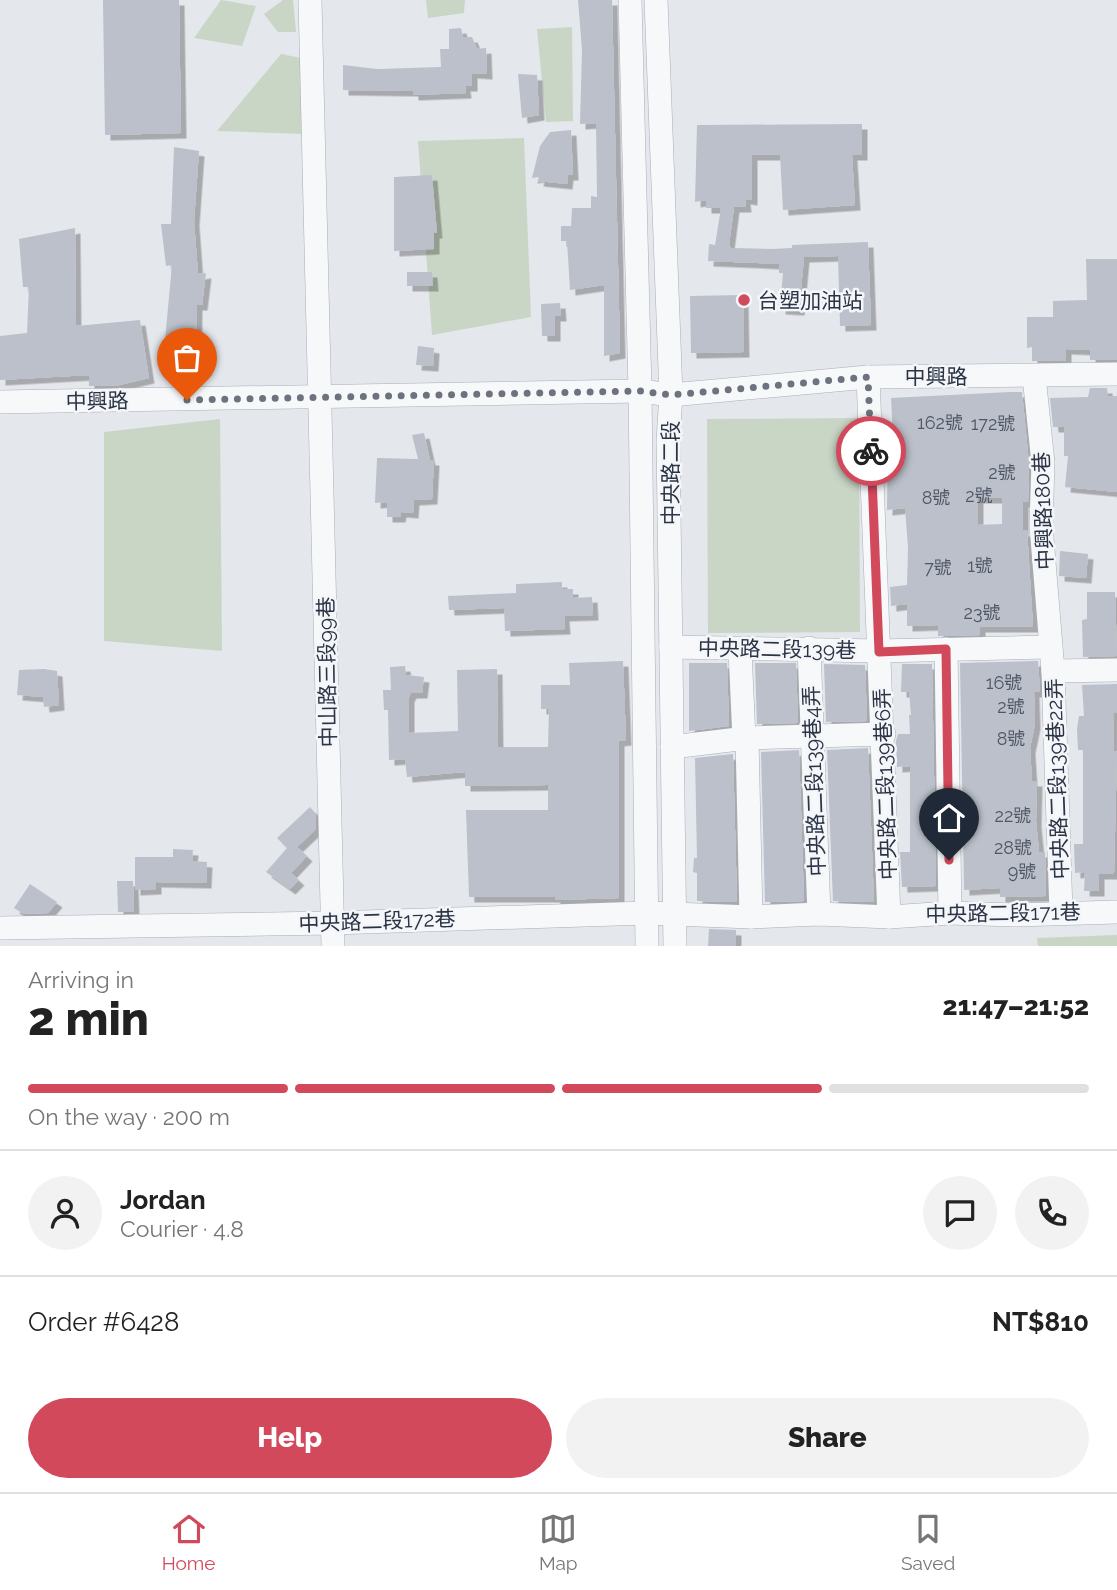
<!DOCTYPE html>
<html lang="en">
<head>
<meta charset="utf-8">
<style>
  :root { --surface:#fff; --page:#f2f2f2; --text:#222; --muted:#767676; --line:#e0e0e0; --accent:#d1495b }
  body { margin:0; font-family:Raleway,"Noto Sans TC",sans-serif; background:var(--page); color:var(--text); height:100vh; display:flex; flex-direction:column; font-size:26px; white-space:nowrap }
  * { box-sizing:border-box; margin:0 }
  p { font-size:23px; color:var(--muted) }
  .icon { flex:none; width:38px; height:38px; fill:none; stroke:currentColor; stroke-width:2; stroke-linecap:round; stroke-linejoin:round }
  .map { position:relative; height:946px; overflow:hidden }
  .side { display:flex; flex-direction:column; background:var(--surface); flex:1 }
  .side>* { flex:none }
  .pin { position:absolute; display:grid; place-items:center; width:60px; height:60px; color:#fff; margin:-72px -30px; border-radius:50% 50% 50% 0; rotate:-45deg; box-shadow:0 0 7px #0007 }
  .pin .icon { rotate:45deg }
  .courier { position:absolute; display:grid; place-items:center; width:70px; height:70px; margin:-35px; border:5px solid #d1495b; border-radius:50%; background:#fff; color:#222; box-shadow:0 2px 9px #0007 }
  .overview em { font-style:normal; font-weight:800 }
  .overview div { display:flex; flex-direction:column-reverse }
  .overview { display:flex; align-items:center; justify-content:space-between; height:119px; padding:0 28px }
  h1 { font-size:46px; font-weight:800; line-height:52px }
  .bar { display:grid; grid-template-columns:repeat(4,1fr); gap:10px 7px; align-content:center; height:84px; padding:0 28px }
  .bar i { height:9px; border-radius:5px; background:var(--line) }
  .bar .current { background:var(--accent) }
  .bar p { grid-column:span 4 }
  .line { display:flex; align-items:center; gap:18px; padding:0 28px; border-top:2px solid var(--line) }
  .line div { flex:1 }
  .round { display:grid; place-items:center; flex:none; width:74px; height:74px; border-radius:37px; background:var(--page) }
  .cta { display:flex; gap:14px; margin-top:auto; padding:14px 28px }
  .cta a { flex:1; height:80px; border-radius:42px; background:var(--accent); color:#fff; font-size:28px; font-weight:800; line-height:80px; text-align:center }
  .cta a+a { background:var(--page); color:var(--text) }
  .tab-bar { display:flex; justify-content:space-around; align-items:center; height:98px; border-top:2px solid var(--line); background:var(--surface); font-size:19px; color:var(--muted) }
  .tab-bar a { display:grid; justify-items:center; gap:4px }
  .tab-bar .current { color:var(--accent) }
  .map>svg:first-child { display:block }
</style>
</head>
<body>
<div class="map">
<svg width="1117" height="946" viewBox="0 0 1117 946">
  <defs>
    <filter id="shadow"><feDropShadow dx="5.5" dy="5.5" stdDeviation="0" flood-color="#0004"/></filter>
  </defs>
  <rect width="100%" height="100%" fill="#e4e7ec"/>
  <g fill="#c9d6c5">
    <polygon points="221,0 256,6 242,46 194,38"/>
    <polygon points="283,0 293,0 296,32 278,32 264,14"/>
    <polygon points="426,0 465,0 464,13 428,18"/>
    <polygon points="572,27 573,121 546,122 537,29"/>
    <polygon points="281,54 301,58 305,134 217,131"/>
    <polygon points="524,138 531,317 432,335 418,141"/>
    <polygon points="859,418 860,632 708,633 707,419"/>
    <polygon points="220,419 222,651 104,641 104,432"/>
    <polygon points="1117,935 1117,946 1038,946 1037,938"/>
  </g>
  <g fill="#bbc0ca" fill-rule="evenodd" filter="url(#shadow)">
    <polygon points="103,0 179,0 181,133 105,135"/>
    <polygon points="578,0 612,0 620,353 604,356 604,285 570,290 567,241 561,241 561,226 571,226 572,208 591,208 591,196 597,197 596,123 580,124 582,50"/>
    <polygon points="461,28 463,37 472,37 477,49 486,48 487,74 472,73 472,86 465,86 466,93 413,95 413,91 343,90 343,65 377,69 441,67 440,49 449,49 449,29"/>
    <polygon points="518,74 537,75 539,115 522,118"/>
    <polygon points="862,124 862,155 852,155 855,205 783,210 780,155 752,155 752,200 745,199 746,207 734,207 729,245 731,248 772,249 792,248 792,245 868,242 871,325 840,326 838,256 804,257 799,310 780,309 783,273 779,273 779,264 708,261 709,244 715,245 721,208 706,208 706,200 695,202 697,125"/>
    <polygon points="571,130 573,175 568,175 567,184 538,181 539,177 532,178 540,146 550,132"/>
    <polygon points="174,147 199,151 194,221 198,274 206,273 202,305 197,305 196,372 162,372 172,265 166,266 161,224 171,224"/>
    <polygon points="432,175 437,233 434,233 434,249 394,251 394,177"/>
    <polygon points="75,228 76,326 140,320 149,378 115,386 89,386 89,375 0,380 0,336 27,333 29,287 23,287 19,239"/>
    <polygon points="1086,259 1117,259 1117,360 1090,360 1090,350 1066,349 1066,361 1032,361 1032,347 1027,348 1027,317 1053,317 1053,301 1087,300"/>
    <polygon points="407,272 432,272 433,286 407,286"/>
    <polygon points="743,295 744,352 691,353 690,296"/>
    <polygon points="560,303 561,316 555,316 555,336 542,336 541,304"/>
    <polygon points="418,346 434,348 433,366 416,365"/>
    <polygon points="1090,388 1107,388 1108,396 1117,396 1117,492 1065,487 1068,456 1064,456 1064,427 1053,427 1050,398 1088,397"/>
    <path d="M 1010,392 L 1022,392 L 1029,464 L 1028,502 L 1023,502 L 1023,531 L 1027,530 L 1033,627 L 980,627 L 980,635 L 938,636 L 938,625 L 907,626 L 907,604 L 891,606 L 890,587 L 907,585 L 908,548 L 905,508 L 887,510 L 888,437 L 893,437 L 891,398 ZM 978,498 L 1002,498 L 1002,524 L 978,525 Z"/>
    <polygon points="424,433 430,460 434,460 432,499 414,500 413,513 401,512 400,517 387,517 387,502 375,503 377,458 418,459 412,435"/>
    <polygon points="1060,551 1088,554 1086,578 1059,576"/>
    <polygon points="562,582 562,589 573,589 573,598 592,597 593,615 564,616 565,629 505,631 504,608 449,610 448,596 516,593 516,584"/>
    <polygon points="1087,592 1115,592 1117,656 1083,657 1082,620 1087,619"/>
    <polygon points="623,661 626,740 619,741 619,898 555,900 555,897 469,897 466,810 548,810 548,785 465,786 465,772 407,777 405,759 389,760 388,710 384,710 383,690 391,690 390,667 405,666 406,675 424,677 422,693 411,693 409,697 409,733 458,731 457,670 497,669 498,747 548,747 549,709 541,709 541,685 570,685 569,663"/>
    <polygon points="1038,661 1040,692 1034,692 1035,724 1030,748 1032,781 1037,781 1036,821 1039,852 1045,852 1046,896 1000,897 1000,888 964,890 960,663"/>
    <polygon points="689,663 727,663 729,726 689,731"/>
    <polygon points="755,663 796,663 798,723 757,724"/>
    <polygon points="824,664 865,665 867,721 826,722"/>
    <polygon points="902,664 932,664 936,886 902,887 900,852 910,852 910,766 897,767 896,741 898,734 910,734 909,715 911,715 909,692 901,692"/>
    <polygon points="44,669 57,671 59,705 44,707 43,697 17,695 19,670"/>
    <polygon points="1117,684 1117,713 1113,713 1114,751 1117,751 1114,874 1099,874 1099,891 1084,891 1085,872 1075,873 1074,844 1083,844 1083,750 1078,750 1077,729 1079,716 1084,716 1082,685"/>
    <polygon points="868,748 874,902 833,901 827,750"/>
    <polygon points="799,750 804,901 765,902 761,752"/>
    <polygon points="733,754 737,902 697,901 697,873 693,872 694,858 697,858 695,758"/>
    <polygon points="310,807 316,814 316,829 297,847 307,856 291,873 299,880 290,889 266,872 287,848 277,838"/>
    <polygon points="173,849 193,850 192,861 207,862 206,883 156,882 156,889 135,890 135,857 173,857"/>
    <polygon points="117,881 133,881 134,912 118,912"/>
    <polygon points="30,884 57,902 48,913 24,914 14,908"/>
    <polygon points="709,929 736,930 736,946 708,946"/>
  </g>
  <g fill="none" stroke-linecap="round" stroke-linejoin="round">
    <defs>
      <g id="minor">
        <polyline points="310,0 333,946"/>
        <polyline points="630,0 640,391 647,946"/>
        <polyline points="656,0 671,395 668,440 675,946"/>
        <polyline points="1034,376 1043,463 1041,526 1053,671 1061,912"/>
        <polyline points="868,377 889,917"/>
        <polyline points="0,402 640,391 671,395 868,377 1117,374"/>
        <polyline points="671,647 879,651 1050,647"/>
        <polyline points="809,648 819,914"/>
        <polyline points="946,649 950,913"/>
        <polyline points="740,650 744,739"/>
        <polyline points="1053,671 1117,670"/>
        <polyline points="747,738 751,917"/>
        <polyline points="672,747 747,738 884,734"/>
        <polyline points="0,928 333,923 647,913 751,917 819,914 889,917 950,913 1015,915 1117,912"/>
      </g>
    </defs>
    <use href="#minor" stroke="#a9aeb7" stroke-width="24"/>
    <use href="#minor" stroke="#f7f8fa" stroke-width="23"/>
  </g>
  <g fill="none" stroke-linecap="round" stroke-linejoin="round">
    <polyline stroke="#6c737f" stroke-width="7" stroke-dasharray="0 12.6" points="187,400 640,391 671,395 868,377 871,451"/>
    <polyline stroke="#d1495b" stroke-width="9" points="871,451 879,652 946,649 949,860"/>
  </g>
  <circle fill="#d1495b" stroke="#f4f6f9" stroke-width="2.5" cx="744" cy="300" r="7"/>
  <g text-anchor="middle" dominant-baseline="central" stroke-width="5" stroke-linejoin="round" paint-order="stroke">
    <g font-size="18" fill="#4f5766">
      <text x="940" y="422">162號</text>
      <text x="993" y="423">172號</text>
      <text x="1002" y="472">2號</text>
      <text x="979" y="495">2號</text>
      <text x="936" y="497">8號</text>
      <text x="980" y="565">1號</text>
      <text x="938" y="567">7號</text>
      <text x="982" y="612">23號</text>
      <text x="1004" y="682">16號</text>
      <text x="1011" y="706">2號</text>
      <text x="1011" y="738">8號</text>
      <text x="1013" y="815">22號</text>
      <text x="1013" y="847">28號</text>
      <text x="1022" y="871">9號</text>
    </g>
    <g font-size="21" fill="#2b3445" stroke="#f4f6f9" text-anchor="start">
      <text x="758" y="300">台塑加油站</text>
    </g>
    <g font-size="21" fill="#2b3445" stroke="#f4f6f9">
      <text x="936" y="376">中興路</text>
      <text transform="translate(97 401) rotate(-1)">中興路</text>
      <text transform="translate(670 473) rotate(-90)">中央路二段</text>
      <text transform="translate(1043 511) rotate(-92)">中興路180巷</text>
      <text transform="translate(777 649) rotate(1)">中央路二段139巷</text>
      <text transform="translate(327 672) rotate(-91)">中山路三段99巷</text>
      <text transform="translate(1057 779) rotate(-92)">中央路二段139巷22弄</text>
      <text transform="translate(814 781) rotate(-92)">中央路二段139巷4弄</text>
      <text transform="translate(885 784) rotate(-92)">中央路二段139巷6弄</text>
      <text transform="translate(1003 913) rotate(-1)">中央路二段171巷</text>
      <text transform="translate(377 921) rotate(-2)">中央路二段172巷</text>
    </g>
  </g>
</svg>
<div class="pin" style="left:187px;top:400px;background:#ea580c"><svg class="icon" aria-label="bag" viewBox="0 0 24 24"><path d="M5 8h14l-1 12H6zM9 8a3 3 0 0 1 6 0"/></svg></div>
<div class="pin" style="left:949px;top:860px;background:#1f2937"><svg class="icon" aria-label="home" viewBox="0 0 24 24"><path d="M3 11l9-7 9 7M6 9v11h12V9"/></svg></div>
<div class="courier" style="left:871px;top:451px"><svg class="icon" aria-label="bike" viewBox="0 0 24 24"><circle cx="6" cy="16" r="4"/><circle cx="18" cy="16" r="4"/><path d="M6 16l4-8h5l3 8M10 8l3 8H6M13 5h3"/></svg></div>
</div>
<section class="side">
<div class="overview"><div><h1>2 min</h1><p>Arriving in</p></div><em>21:47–21:52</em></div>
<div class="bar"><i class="current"></i><i class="current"></i><i class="current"></i><i></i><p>On the way · 200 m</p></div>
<div class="line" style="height:126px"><a class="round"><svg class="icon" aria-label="person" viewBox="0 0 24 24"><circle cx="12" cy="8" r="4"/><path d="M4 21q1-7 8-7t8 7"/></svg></a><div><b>Jordan</b><p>Courier · 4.8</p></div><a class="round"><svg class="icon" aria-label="chat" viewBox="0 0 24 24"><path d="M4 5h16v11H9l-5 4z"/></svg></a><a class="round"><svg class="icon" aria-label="phone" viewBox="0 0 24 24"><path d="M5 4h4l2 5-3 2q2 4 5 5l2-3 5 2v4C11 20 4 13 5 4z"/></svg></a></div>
<div class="line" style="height:91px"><div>Order #6428</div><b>NT$810</b></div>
<div class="cta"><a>Help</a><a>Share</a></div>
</section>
<nav class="tab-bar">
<a class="current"><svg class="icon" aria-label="home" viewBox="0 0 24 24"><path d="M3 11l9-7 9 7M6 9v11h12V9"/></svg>Home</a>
<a><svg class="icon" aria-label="map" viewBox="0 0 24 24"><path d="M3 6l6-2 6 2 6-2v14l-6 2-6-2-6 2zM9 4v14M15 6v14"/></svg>Map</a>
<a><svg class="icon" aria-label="saved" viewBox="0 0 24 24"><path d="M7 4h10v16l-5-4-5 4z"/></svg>Saved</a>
</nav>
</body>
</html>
